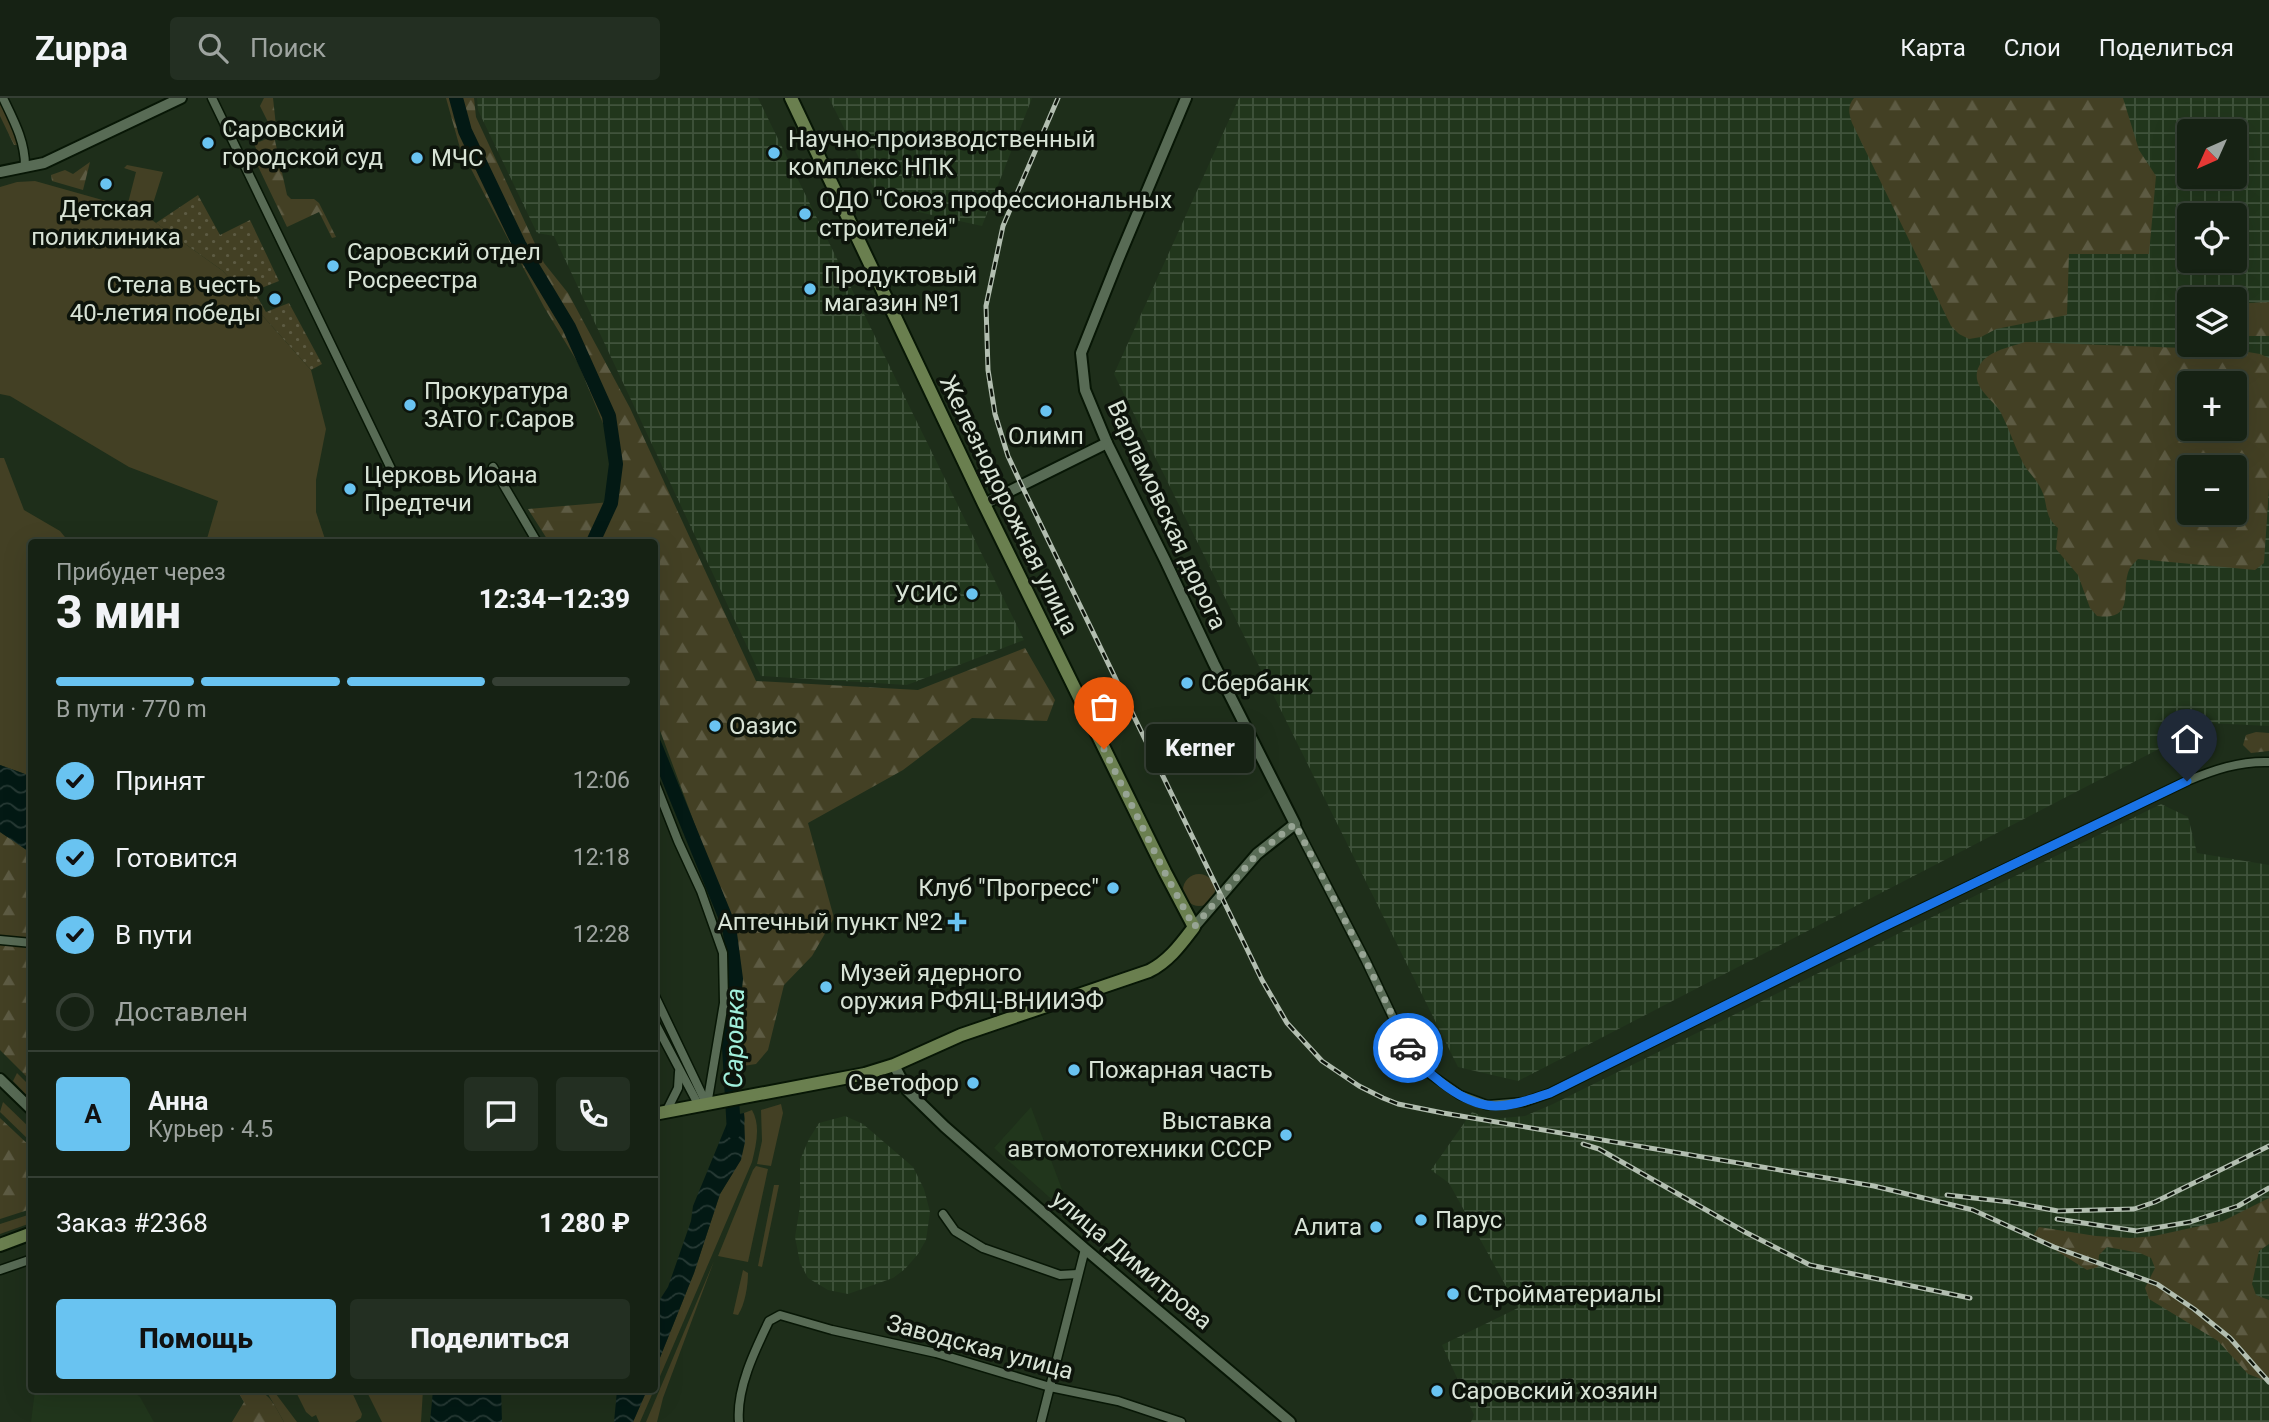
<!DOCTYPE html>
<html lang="ru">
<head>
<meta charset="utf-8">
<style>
  :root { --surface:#162214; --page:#232f22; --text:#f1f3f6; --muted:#9ea4a0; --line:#353f34; --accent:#69c3f1 }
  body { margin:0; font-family:Roboto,sans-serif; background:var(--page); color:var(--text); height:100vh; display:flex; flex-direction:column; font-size:26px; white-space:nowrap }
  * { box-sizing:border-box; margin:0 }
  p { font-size:23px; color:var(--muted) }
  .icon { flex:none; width:38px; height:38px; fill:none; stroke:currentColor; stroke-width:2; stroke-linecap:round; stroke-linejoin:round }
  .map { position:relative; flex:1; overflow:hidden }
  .side { position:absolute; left:28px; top:441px; width:630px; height:854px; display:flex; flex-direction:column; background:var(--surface); border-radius:7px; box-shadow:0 7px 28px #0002,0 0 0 2px var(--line) }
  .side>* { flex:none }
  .needle { width:46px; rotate:225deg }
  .tools { position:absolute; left:2177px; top:21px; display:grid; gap:14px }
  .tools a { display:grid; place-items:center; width:70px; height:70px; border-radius:7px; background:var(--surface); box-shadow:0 7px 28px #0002,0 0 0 2px var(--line); font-size:35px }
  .pin { position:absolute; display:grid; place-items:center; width:60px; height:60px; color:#fff; margin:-72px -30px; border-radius:50% 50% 50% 0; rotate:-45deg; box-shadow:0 0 7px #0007 }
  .pin .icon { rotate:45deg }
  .courier { position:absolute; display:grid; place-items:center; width:70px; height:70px; margin:-35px; border:5px solid #1a73e8; border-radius:50%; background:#fff; color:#222; box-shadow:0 2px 9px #0007 }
  .bubble { position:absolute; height:49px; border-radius:7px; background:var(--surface); box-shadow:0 7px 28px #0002,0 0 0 2px var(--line); font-size:23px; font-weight:800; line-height:49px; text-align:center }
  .headline em { font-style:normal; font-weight:800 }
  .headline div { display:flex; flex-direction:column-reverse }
  .headline { display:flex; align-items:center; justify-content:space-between; height:119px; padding:0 28px }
  h1 { font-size:46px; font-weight:800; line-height:52px }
  .bar { display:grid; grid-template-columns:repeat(4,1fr); gap:10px 7px; align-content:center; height:84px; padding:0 28px }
  .bar i { height:9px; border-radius:5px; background:var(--line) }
  .bar .active { background:var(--accent) }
  .bar p { grid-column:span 4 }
  .line { display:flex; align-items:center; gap:18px; padding:0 28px; border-top:2px solid var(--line) }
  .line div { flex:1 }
  .round { display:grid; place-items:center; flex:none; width:74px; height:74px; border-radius:7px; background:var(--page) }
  ol { padding:0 28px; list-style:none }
  li { display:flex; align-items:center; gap:21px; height:77px }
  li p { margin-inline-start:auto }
  li .icon { padding:7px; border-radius:50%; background:var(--accent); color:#111; stroke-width:4 }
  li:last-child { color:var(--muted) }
  li i { width:38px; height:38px; border:4px solid var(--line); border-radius:50% }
  .cta { display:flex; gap:14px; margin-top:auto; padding:14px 28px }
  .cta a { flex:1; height:80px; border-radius:7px; background:var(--accent); color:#111; font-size:28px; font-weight:800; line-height:80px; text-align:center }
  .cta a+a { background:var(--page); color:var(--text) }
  header { display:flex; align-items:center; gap:42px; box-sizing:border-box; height:98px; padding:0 35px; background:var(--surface); border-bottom:2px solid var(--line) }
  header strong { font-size:33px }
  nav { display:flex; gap:38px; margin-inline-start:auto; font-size:24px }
  .search { width:490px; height:63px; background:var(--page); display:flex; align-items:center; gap:18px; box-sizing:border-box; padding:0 24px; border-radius:7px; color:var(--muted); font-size:26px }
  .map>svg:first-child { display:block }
</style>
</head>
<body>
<header>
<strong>Zuppa</strong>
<div class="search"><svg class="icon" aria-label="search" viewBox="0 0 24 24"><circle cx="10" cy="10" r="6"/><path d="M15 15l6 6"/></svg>Поиск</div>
<nav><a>Карта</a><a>Слои</a><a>Поделиться</a></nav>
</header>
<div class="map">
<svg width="2269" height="1324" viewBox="0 0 2269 1324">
  <defs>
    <pattern id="industrial-grid" width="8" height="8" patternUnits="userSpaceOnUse" patternTransform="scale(1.75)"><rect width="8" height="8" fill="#21361c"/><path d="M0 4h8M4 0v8" fill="none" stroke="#40533c"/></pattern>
    <pattern id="forest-firs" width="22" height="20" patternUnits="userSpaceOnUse" patternTransform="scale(1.75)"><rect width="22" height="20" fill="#434024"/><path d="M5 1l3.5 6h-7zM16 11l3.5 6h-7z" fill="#5d5b43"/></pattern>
    <pattern id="park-dots" width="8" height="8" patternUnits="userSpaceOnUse" patternTransform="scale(1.75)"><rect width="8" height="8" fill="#434024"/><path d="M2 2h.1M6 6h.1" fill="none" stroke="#5d5b43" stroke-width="1.8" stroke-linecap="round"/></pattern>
    <pattern id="water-waves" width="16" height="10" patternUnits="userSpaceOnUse" patternTransform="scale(1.75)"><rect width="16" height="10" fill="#031914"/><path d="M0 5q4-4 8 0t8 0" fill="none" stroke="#273a35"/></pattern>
  </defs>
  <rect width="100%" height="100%" fill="#1e2e1a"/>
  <g fill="#21361c">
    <polygon points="1031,1009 1069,1110 1067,1115 994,1050"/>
    <polygon points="35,1292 132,1292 140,1299 154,1324 31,1324"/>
  </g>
  <g fill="url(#industrial-grid)" fill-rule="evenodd">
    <polygon points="477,0 758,0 1024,542 907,587 761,578 554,138 537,135 478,12"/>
    <polygon points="829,0 1032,0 982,128 882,106"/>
    <path d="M 1239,0 L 2269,0 L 2269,628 L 2209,625 L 1518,983 L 1458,969 L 1114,276 ZM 2189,33 L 2235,33 L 2235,79 L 2189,79 ZM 2189,117 L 2235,117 L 2235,163 L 2189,163 ZM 2189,201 L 2235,201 L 2235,247 L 2189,247 ZM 2189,285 L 2235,285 L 2235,331 L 2189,331 ZM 2189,369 L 2235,369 L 2235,415 L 2189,415 Z"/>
    <polygon points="2161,706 2188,719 2197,755 2269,767 2269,1324 1471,1324 1474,1317 1442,1247 1518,1210 1449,1085 1431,1072 1472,1014 1491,1021 1525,1018 1553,1006"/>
    <polygon points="845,1018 863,1026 913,1069 924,1091 930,1114 926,1142 918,1156 905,1171 893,1180 848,1196 828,1192 808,1180 800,1165 795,1139 800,1108 800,1062 809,1041 819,1025"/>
  </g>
  <g fill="#434024">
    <polygon points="127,67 163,74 151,112 128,105 136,74 124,70"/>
    <polygon points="35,83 138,112 223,173 311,272 326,331 316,382 316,414 326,444 206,444 218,403 129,369 10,298 0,296 0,89 17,84"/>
    <polygon points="0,360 4,360 24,412 60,433 69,444 32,444 31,681 25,676 0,667"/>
    <circle cx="1199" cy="792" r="16"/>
    <polygon points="17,975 31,989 31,1002 13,983"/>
    <polygon points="3,1004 31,1031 31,1044 0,1014"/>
    <polygon points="781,1006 783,1015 771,1068 757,1066 762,1043 761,1012"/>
    <path d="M 752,1012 C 761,1028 756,1047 752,1064 L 655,1290 L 655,1272 L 694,1175 L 720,1096 L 734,1073 L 745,1021 L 744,1015 Z"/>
    <polygon points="756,1068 768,1071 748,1164 718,1158 753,1072"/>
    <polygon points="774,1087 779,1087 762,1169 758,1168"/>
    <polygon points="31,1116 31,1125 0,1136 0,1126"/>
    <polygon points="714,1163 663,1300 657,1324 646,1324"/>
    <path d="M 743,1172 L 748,1175 C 748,1188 745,1206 738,1217 L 733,1216 Z"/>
    <polygon points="259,1292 273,1292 297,1324 284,1324 268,1296"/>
    <polygon points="295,1292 351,1292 362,1316 361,1320 355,1324 319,1324 316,1317 312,1319 306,1314"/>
    <polygon points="366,1292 423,1292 421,1324 382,1324"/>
    <polygon points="647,1292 654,1292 640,1324 633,1324"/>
  </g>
  <g fill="url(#forest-firs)" fill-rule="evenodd">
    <polygon points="264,0 273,0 276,28 271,30 260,8"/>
    <polygon points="446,0 474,0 476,19 544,165 568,195 630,310 756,583 918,592 1025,550 1055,602 1047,623 972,620 903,672 808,725 834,820 812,858 784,887 768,952 756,966 743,968 730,961 738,843 655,619 654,444 549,444 528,411 611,404 609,340 578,265 544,209 460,50"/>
    <path d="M 1854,0 L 2123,0 L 2139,52 L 2156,78 L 2149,156 L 2069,156 L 2067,217 L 1996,231 L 1981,239 L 1969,241 L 1959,236 L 1951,228 L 1852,25 C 1849,16 1847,8 1854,0 Z"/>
    <polygon points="0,1 18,42 17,47 14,47 0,18"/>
    <polygon points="274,38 287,97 291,101 314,101 319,105 336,139 332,140 319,114 287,129 255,62 260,59 254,46"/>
    <polygon points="90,64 83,92 52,83 51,77 65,72 73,76"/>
    <polygon points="2269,204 2269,238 2235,238 2235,229 2248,205"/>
    <path d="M 2025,244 L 2236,252 L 2260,256 L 2269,260 L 2269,390 L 2264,465 L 2255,472 L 2138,461 C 2135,464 2132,467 2130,470 C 2119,491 2138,523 2097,518 L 2090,510 L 2078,477 L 2056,451 L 2058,430 C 2043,417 2049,407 2041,391 C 2037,382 2028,374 2023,365 C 2015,349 2009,331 2001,315 C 1994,302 1974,292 1977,274 C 1981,254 2010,249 2025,244 ZM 2189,285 L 2235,285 L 2235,331 L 2189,331 ZM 2189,369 L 2235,369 L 2235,415 L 2189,415 Z"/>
    <polygon points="2256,634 2269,635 2269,653 2251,655 2243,647 2246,637"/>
    <polygon points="0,734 31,755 31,983 0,952"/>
    <polygon points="0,1020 32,1050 31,1111 0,1121"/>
    <polygon points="2269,1100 2269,1146 2259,1153 2252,1186 2256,1197 2269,1202 2269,1284 2248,1276 2218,1243 2149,1201 2145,1190 2155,1170 2151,1160 2140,1155 2107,1149 2099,1157 2098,1169 2087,1172 2033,1138 2039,1129 2096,1138 2131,1140 2154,1138 2223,1123"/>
    <path d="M 237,1292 C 269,1291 269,1298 284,1324 L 232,1324 L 244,1304 Z"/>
  </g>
  <polygon fill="url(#park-dots)" points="198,97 220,137 250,122 279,183 254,193 266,214 289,205 322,266 311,272 223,173 156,125"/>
  <g fill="url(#water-waves)">
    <polygon points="0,667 25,676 31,681 31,755 0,734"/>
    <polygon points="744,1015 745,1044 741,1062 720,1096 694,1175 655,1272 655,1209 668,1189 691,1123 693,1108 730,1018"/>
    <polygon points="433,1292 501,1292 502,1324 430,1324"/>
    <polygon points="617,1292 647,1292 633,1324 614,1324"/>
  </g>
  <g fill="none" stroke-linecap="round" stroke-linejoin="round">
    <g stroke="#031914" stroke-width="14">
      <polyline points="456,0 465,33 519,146 569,229 609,318 616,366 611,405 593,444"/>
      <polyline points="654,645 729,828 736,881 729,949 734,1034"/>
    </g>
    <defs>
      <g id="minor">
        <path d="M 3,0 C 14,23 25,43 25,68"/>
        <polyline points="212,0 395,379"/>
        <polyline points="493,369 537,444"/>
        <polyline points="654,682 678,743 701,793 723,855 724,905 707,1007"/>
        <path d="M 1295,726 L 1366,863 L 1408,951 L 1430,976 L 1460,997 L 1487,1007 L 1524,1004 L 1550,995 L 1883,829 L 2187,683 C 2214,672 2239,663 2269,664"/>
        <polyline points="0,842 32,845"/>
        <polyline points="654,896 707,1007"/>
        <polyline points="654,923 699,1008"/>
        <polyline points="666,1014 678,990 679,974"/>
        <polyline points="943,1116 955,1133 983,1150 1060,1177 1078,1176"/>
        <polyline points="0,1172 32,1161"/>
        <path d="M 739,1324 C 736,1291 755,1252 769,1223 L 780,1217 L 832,1232 L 936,1255 L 1050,1289 L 1118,1303 L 1181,1324"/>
        <polyline points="1041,1324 1085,1151"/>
      </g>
      <g id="tertiary">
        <polyline points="1186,0 1118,162 1081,255 1085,292 1107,345 1165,462 1214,566 1295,726 1257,756 1194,829"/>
        <polyline points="0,74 44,65 181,0"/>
        <polyline points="984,406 1107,345"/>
        <polyline points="894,967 907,992 945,1029 1085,1151 1290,1324"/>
        <polyline points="0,981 32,1012"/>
      </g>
      <g id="secondary">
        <path d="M 654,1016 L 865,976 L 894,967 L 961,937 L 1149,873 C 1169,863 1181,846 1194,829 L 1165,774 L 984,406 L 791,0"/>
        <polyline points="0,1147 32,1135"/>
      </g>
    </defs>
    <use href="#minor" stroke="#071605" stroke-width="11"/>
    <use href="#tertiary" stroke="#071605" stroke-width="14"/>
    <use href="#secondary" stroke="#071605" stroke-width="16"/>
    <use href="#minor" stroke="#586b55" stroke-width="8"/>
    <use href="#tertiary" stroke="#586b55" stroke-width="10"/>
    <use href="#secondary" stroke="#6a7f4f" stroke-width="12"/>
    <defs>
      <g id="rail">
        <polyline points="1058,0 1003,128 986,208 988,272 995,316 1008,358 1021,386 1262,882 1287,925 1322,963 1359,988 1383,1000 1398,1006 1443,1015 1874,1088 1973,1112 2054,1149 2157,1186 2194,1211 2230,1240 2269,1284"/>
        <polyline points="1583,1046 1599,1051 1745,1134 1810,1167 1970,1200"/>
        <polyline points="1947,1097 2010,1104 2058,1113 2134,1111 2155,1104 2269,1048"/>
        <polyline points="2057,1121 2137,1133 2190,1124 2238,1108 2269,1090"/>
      </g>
    </defs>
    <use href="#rail" stroke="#b2beb0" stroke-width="5"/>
    <use href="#rail" stroke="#0d140b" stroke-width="2.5" stroke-dasharray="8" stroke-linecap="butt"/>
  </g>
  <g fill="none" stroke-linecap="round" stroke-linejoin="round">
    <polyline stroke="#97a494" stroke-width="7" stroke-dasharray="0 12.6" points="1104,651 1165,775 1194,829 1257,756 1295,726 1366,863 1408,950"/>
    <path stroke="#1a73e8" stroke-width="9" d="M 1408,950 C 1424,973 1457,1002 1486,1007 C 1506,1011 1532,1001 1550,995 L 1883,829 L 2187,683"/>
  </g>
  <g fill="#69c3f1" stroke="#0d140b" stroke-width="2.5">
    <circle cx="208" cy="45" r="7"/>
    <circle cx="774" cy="55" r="7"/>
    <circle cx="417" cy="60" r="7"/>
    <circle cx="106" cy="86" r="7"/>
    <circle cx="805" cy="116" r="7"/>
    <circle cx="333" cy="168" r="7"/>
    <circle cx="810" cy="191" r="7"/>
    <circle cx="275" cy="201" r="7"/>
    <circle cx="410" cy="307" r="7"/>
    <circle cx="1046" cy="313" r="7"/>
    <circle cx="350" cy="391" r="7"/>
    <circle cx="972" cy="496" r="7"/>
    <circle cx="1187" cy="585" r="7"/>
    <circle cx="715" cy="628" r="7"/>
    <circle cx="1113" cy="790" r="7"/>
    <path d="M953.5 813.5h7v7h7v7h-7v7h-7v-7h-7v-7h7z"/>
    <circle cx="826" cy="889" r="7"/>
    <circle cx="1074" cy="972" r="7"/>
    <circle cx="973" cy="985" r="7"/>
    <circle cx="1286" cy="1037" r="7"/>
    <circle cx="1421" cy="1122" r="7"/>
    <circle cx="1376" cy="1129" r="7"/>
    <circle cx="1453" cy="1196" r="7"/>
    <circle cx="1437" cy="1293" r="7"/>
  </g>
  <g text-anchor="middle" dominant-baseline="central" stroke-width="7" stroke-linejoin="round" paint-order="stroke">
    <g font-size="24" fill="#d8e3d6" stroke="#0d140b" text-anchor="start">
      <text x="222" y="31">Саровский<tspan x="222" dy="28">городской суд</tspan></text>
      <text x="788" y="41">Научно-производственный<tspan x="788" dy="28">комплекс НПК</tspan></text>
      <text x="431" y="60">МЧС</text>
      <text x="819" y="102">ОДО "Союз профессиональных<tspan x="819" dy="28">строителей"</tspan></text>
      <text x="106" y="111" text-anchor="middle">Детская<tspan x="106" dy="28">поликлиника</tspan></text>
      <text x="347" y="154">Саровский отдел<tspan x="347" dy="28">Росреестра</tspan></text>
      <text x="824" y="177">Продуктовый<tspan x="824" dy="28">магазин №1</tspan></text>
      <text x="261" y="187" text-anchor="end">Стела в честь<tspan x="261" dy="28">40-летия победы</tspan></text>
      <text x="424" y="293">Прокуратура<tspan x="424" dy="28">ЗАТО г.Саров</tspan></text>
      <text x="1046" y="338" text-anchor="middle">Олимп</text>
      <text x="364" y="377">Церковь Иоана<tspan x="364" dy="28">Предтечи</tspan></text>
      <text x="958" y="496" text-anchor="end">УСИС</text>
      <text x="1201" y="585">Сбербанк</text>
      <text x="729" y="628">Оазис</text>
      <text x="1099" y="790" text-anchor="end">Клуб "Прогресс"</text>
      <text x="943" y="824" text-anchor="end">Аптечный пункт №2</text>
      <text x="840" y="875">Музей ядерного<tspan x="840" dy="28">оружия РФЯЦ-ВНИИЭФ</tspan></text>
      <text x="1088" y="972">Пожарная часть</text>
      <text x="959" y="985" text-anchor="end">Светофор</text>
      <text x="1272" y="1023" text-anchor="end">Выставка<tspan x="1272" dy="28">автомототехники СССР</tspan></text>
      <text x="1435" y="1122">Парус</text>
      <text x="1362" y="1129" text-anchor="end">Алита</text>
      <text x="1467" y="1196">Стройматериалы</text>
      <text x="1451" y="1293">Саровский хозяин</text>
    </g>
    <g font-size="24" fill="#d8e3d6" stroke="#0d140b">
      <text transform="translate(1009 407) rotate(64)">Железнодорожная улица</text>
      <text transform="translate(1167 417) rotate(65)">Варламовская дорога</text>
      <text transform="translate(1132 1162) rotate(40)">улица Димитрова</text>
      <text transform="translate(980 1249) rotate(15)">Заводская улица</text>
    </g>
    <g font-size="26" font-style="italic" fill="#a1f0dc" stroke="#0d140b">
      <text transform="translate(734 940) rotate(-89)">Саровка</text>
    </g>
  </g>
</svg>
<div class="tools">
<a><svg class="needle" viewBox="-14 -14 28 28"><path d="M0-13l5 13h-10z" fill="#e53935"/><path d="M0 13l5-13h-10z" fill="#9ea4a0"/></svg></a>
<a><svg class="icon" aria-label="locate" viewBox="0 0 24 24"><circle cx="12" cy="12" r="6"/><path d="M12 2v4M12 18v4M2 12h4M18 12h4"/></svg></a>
<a><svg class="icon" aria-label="layers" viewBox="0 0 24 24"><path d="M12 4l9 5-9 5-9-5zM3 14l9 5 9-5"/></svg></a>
<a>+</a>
<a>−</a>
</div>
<div class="pin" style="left:1104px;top:651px;background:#ea580c"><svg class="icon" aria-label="bag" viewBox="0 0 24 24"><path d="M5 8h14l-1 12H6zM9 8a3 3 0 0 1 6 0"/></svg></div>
<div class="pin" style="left:2187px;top:683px;background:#1f2937"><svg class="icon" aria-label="home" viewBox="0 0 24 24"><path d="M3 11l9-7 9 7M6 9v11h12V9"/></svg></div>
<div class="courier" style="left:1408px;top:950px"><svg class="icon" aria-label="car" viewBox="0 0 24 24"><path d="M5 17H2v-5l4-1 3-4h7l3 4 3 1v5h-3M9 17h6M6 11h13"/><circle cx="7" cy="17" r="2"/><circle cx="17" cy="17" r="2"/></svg></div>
<div class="bubble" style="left:1146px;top:626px;width:108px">Kerner</div>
<section class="side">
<div class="headline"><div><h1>3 мин</h1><p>Прибудет через</p></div><em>12:34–12:39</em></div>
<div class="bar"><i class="active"></i><i class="active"></i><i class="active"></i><i></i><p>В пути · 770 m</p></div>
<ol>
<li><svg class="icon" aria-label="check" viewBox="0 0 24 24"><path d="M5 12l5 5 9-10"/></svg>Принят<p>12:06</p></li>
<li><svg class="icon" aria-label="check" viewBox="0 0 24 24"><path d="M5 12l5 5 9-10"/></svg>Готовится<p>12:18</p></li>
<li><svg class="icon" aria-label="check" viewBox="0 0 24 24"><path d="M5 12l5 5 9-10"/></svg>В пути<p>12:28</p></li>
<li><i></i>Доставлен</li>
</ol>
<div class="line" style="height:126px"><b class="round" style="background:var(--accent);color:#111">А</b><div><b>Анна</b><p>Курьер · 4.5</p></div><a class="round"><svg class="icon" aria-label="chat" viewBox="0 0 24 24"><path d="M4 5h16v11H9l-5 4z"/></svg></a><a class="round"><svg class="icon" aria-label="phone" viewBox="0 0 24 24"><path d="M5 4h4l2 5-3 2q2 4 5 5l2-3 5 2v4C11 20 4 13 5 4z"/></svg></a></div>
<div class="line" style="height:91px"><div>Заказ #2368</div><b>1 280 ₽</b></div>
<div class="cta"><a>Помощь</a><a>Поделиться</a></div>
</section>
</div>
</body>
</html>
